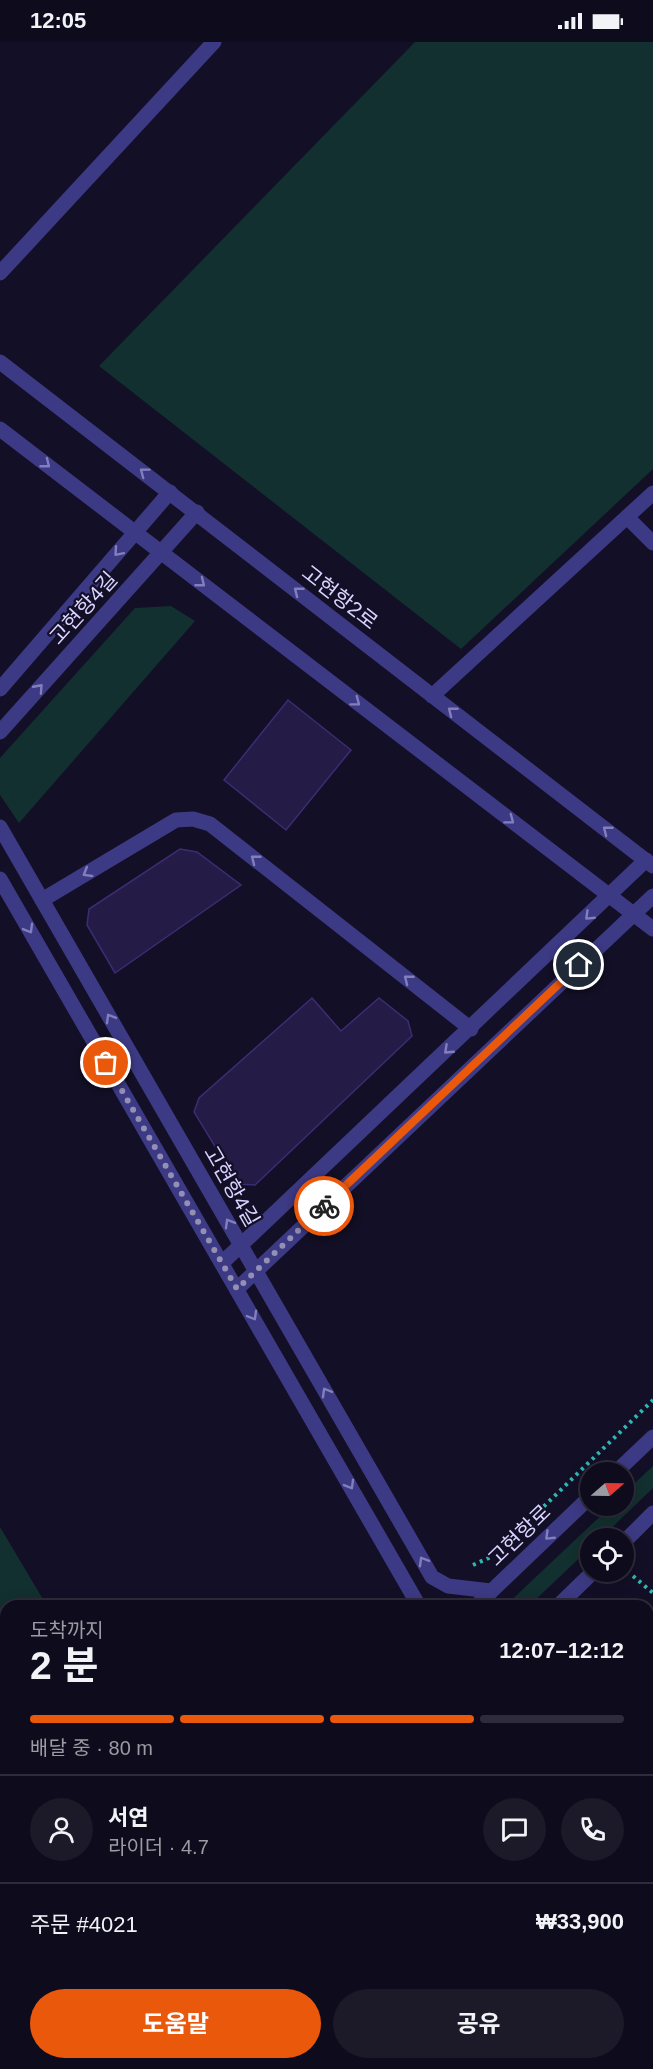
<!DOCTYPE html>
<html lang="ko">
<head>
<meta charset="utf-8">
<style>
  :root { --surface:#0e0b1c; --page:#1c1929; --text:#f1f3f6; --muted:#9b9ba3; --line:#2e2b3b; --accent:#ea580c }
  body { margin:0; font-family:Arial,"Noto Sans KR",sans-serif; background:var(--page); color:var(--text); height:100vh; display:flex; flex-direction:column; font-size:22px; white-space:nowrap }
  * { box-sizing:border-box; margin:0 }
  p { font-size:20px; color:var(--muted) }
  .icon { flex:none; width:33px; height:33px; fill:none; stroke:currentColor; stroke-width:2; stroke-linecap:round; stroke-linejoin:round }
  .map { position:relative; flex:1; overflow:hidden }
  .sheet { position:absolute; left:0px; top:1558px; width:654px; height:470px; display:flex; flex-direction:column; background:var(--surface); border-radius:18px 18px 0 0; box-shadow:0 3px 15px #0003,0 0 0 2px var(--line) }
  .sheet>* { flex:none }
  .needle { width:39px; rotate:70deg }
  .controls { position:absolute; left:580px; top:1420px; display:grid; gap:12px }
  .controls a { display:grid; place-items:center; width:54px; height:54px; border-radius:50%; background:var(--surface); box-shadow:0 3px 15px #0003,0 0 0 2px var(--line); font-size:30px }
  .pin { position:absolute; display:grid; place-items:center; width:51px; height:51px; color:#fff; margin:-26px; border:3px solid #fff; border-radius:50%; box-shadow:0 2px 6px #0007 }
  .courier { position:absolute; display:grid; place-items:center; width:60px; height:60px; margin:-30px; border:4px solid #ea580c; border-radius:50%; background:#fff; color:#222; box-shadow:0 2px 8px #0007 }
  .summary em { font-style:normal; font-weight:700 }
  .summary div { display:flex; flex-direction:column-reverse }
  .summary { display:flex; align-items:center; justify-content:space-between; height:102px; padding:0 30px }
  h1 { font-size:39px; font-weight:700; line-height:45px }
  .bar { display:grid; grid-template-columns:repeat(4,1fr); gap:9px 6px; align-content:center; height:72px; padding:0 30px }
  .bar i { height:8px; border-radius:4px; background:var(--line) }
  .bar .active { background:var(--accent) }
  .bar p { grid-column:span 4 }
  .line { display:flex; align-items:center; gap:15px; padding:0 30px; border-top:2px solid var(--line) }
  .line div { flex:1 }
  .round { display:grid; place-items:center; flex:none; width:63px; height:63px; border-radius:32px; background:var(--page) }
  .action { display:flex; gap:12px; margin-top:auto; padding:12px 30px }
  .action a { flex:1; height:69px; border-radius:36px; background:var(--accent); color:#fff; font-size:24px; font-weight:700; line-height:69px; text-align:center }
  .action a+a { background:var(--page); color:var(--text) }
  .status { display:flex; justify-content:space-between; align-items:center; height:42px; padding:0 30px; background:var(--surface); direction:ltr }
  .status svg { height:16px; fill:currentColor }
  .map>svg:first-child { display:block }
</style>
</head>
<body>
<div class="status"><b>12:05</b><svg viewBox="0 0 49 12"><path d="M0 12V9h3v3zM5 12V6h3v6zM10 12V3h3v9zM15 12V0h3v12zM26 1h20v11H26zM47 4h2v5h-2z"/></svg></div>
<div class="map">
<svg width="653" height="2027" viewBox="0 0 653 2027">
  <rect width="100%" height="100%" fill="#130f26"/>
  <g fill="#12302f">
    <polygon points="415,0 653,0 653,427 461,607 99,324"/>
    <polygon points="171,564 195,579 19,781 0,753 0,716 135,566"/>
    <polygon points="653,1424 653,1446 600,1497 591,1497 591,1505 529,1564 505,1564 611,1464 624,1464 624,1451"/>
    <polygon points="0,1485 47,1564 6,1564 6,1671 0,1661"/>
    <polygon points="436,2022 557,2022 559,2027 436,2027"/>
  </g>
  <g fill="#241b47" stroke="#3b2d73" stroke-width="1.5">
    <polygon points="288,658 351,708 286,788 224,738"/>
    <polygon points="180,807 197,810 241,843 115,931 87,883 89,867"/>
    <polygon points="312,956 341,989 379,956 408,979 412,994 255,1143 238,1142 194,1070 199,1056"/>
    <polygon points="648,1913 653,1915 648,1934"/>
    <polygon points="648,1954 653,1956 653,1982 649,1991"/>
  </g>
  <g fill="none" stroke-linecap="round" stroke-linejoin="round">
    <g stroke="#2fb8b0" stroke-width="4" stroke-dasharray="3 4.5" stroke-linecap="butt">
      <polyline points="533,1475 653,1358"/>
      <polyline points="473,1523 493,1514"/>
      <polyline points="633,1534 653,1551"/>
      <polyline points="648,1590 653,1585"/>
      <polyline points="0,1711 6,1721"/>
      <polyline points="648,1815 653,1819"/>
      <polyline points="649,1893 653,1894"/>
      <polyline points="312,2022 317,2027"/>
      <polyline points="364,2022 367,2027"/>
      <polyline points="436,2027 436,2022"/>
    </g>
    <g stroke="#3d3a85" stroke-width="15">
      <polyline points="0,231 214,0"/>
      <polyline points="627,475 653,501"/>
      <polyline points="0,647 170,450"/>
      <polyline points="432,654 653,451"/>
      <polyline points="0,690 197,470"/>
      <polyline points="0,785 432,1535 448,1544 491,1549"/>
      <polyline points="0,837 419,1564"/>
      <polyline points="42,858 176,778 193,777 210,782 471,987"/>
      <polyline points="222,1221 646,818"/>
      <polyline points="237,1247 653,854"/>
    </g>
    <g stroke="#3d3a85" stroke-width="15">
      <polyline points="0,320 653,824"/>
      <polyline points="0,387 653,887"/>
      <polyline points="615,1431 653,1395"/>
      <polyline points="624,1500 653,1471"/>
      <polyline points="476,1564 591,1454"/>
      <polyline points="558,1564 593,1530"/>
      <polyline points="167,2022 168,2027"/>
      <polyline points="52,2027 61,2022"/>
    </g>
    <g stroke="#6f6bff" stroke-width="15">
      <polyline points="0,1746 6,1755"/>
      <polyline points="0,1796 6,1807"/>
      <polyline points="0,1948 6,1959"/>
    </g>
    <g stroke="#c25bff" stroke-width="15">
      <polyline points="0,2014 6,2010"/>
      <polyline points="41,2022 44,2027"/>
      <polyline points="125,2022 127,2027"/>
    </g>
  </g>
  <defs><path id="oneway-chevron" d="M-2-3.5L2.5 0L-2 3.5" fill="none" stroke-width="1.6" stroke-linecap="round" stroke-linejoin="round" transform="scale(1.5)"/></defs>
  <g stroke="#837fbc">
    <use href="#oneway-chevron" transform="translate(46 422) rotate(38)"/>
    <use href="#oneway-chevron" transform="translate(144 430) rotate(-143)"/>
    <use href="#oneway-chevron" transform="translate(118 510) rotate(131)"/>
    <use href="#oneway-chevron" transform="translate(201 541) rotate(38)"/>
    <use href="#oneway-chevron" transform="translate(298 549) rotate(-142)"/>
    <use href="#oneway-chevron" transform="translate(39 646) rotate(-48)"/>
    <use href="#oneway-chevron" transform="translate(356 660) rotate(37)"/>
    <use href="#oneway-chevron" transform="translate(452 669) rotate(-142)"/>
    <use href="#oneway-chevron" transform="translate(510 778) rotate(37)"/>
    <use href="#oneway-chevron" transform="translate(607 788) rotate(-142)"/>
    <use href="#oneway-chevron" transform="translate(255 817) rotate(-142)"/>
    <use href="#oneway-chevron" transform="translate(87 831) rotate(149)"/>
    <use href="#oneway-chevron" transform="translate(589 874) rotate(136)"/>
    <use href="#oneway-chevron" transform="translate(29 887) rotate(60)"/>
    <use href="#oneway-chevron" transform="translate(408 937) rotate(-142)"/>
    <use href="#oneway-chevron" transform="translate(110 976) rotate(-120)"/>
    <use href="#oneway-chevron" transform="translate(448 1008) rotate(137)"/>
    <use href="#oneway-chevron" transform="translate(229 1181) rotate(-120)"/>
    <use href="#oneway-chevron" transform="translate(253 1274) rotate(60)"/>
    <use href="#oneway-chevron" transform="translate(326 1350) rotate(-120)"/>
    <use href="#oneway-chevron" transform="translate(350 1443) rotate(60)"/>
    <use href="#oneway-chevron" transform="translate(549 1494) rotate(136)"/>
    <use href="#oneway-chevron" transform="translate(423 1519) rotate(-120)"/>
  </g>
  <g fill="none" stroke-linecap="round" stroke-linejoin="round">
    <polyline stroke="#948fb3" stroke-width="6" stroke-dasharray="0 10.8" points="106,1021 237,1247 324,1164"/>
    <polyline stroke="#ea580c" stroke-width="8" points="324,1164 579,923"/>
  </g>
  <g text-anchor="middle" dominant-baseline="central" stroke-width="4.5" stroke-linejoin="round" paint-order="stroke">
    <g font-size="21" fill="#d9d4ff" stroke="#130f26">
      <text transform="translate(340 555) rotate(38)">고현항2로</text>
      <text transform="translate(83 566) rotate(-48)">고현항4길</text>
      <text transform="translate(232 1144) rotate(60)">고현항4길</text>
      <text transform="translate(519 1493) rotate(-44)">고현항로</text>
    </g>
  </g>
</svg>
<div class="controls">
<a><svg class="needle" viewBox="-14 -14 28 28"><path d="M0-13l5 13h-10z" fill="#e53935"/><path d="M0 13l5-13h-10z" fill="#9b9ba3"/></svg></a>
<a><svg class="icon" aria-label="locate" viewBox="0 0 24 24"><circle cx="12" cy="12" r="6"/><path d="M12 2v4M12 18v4M2 12h4M18 12h4"/></svg></a>
</div>
<div class="pin" style="left:106px;top:1021px;background:#ea580c"><svg class="icon" aria-label="bag" viewBox="0 0 24 24"><path d="M5 8h14l-1 12H6zM9 8a3 3 0 0 1 6 0"/></svg></div>
<div class="pin" style="left:579px;top:923px;background:#1f2937"><svg class="icon" aria-label="home" viewBox="0 0 24 24"><path d="M3 11l9-7 9 7M6 9v11h12V9"/></svg></div>
<div class="courier" style="left:324px;top:1164px"><svg class="icon" aria-label="bike" viewBox="0 0 24 24"><circle cx="6" cy="16" r="4"/><circle cx="18" cy="16" r="4"/><path d="M6 16l4-8h5l3 8M10 8l3 8H6M13 5h3"/></svg></div>
<section class="sheet">
<div class="summary"><div><h1>2 분</h1><p>도착까지</p></div><em>12:07–12:12</em></div>
<div class="bar"><i class="active"></i><i class="active"></i><i class="active"></i><i></i><p>배달 중 · 80 m</p></div>
<div class="line" style="height:108px"><a class="round"><svg class="icon" aria-label="person" viewBox="0 0 24 24"><circle cx="12" cy="8" r="4"/><path d="M4 21q1-7 8-7t8 7"/></svg></a><div><b>서연</b><p>라이더 · 4.7</p></div><a class="round"><svg class="icon" aria-label="chat" viewBox="0 0 24 24"><path d="M4 5h16v11H9l-5 4z"/></svg></a><a class="round"><svg class="icon" aria-label="phone" viewBox="0 0 24 24"><path d="M5 4h4l2 5-3 2q2 4 5 5l2-3 5 2v4C11 20 4 13 5 4z"/></svg></a></div>
<div class="line" style="height:78px"><div>주문 #4021</div><b>₩33,900</b></div>
<div class="action"><a>도움말</a><a>공유</a></div>
</section>
</div>
</body>
</html>
